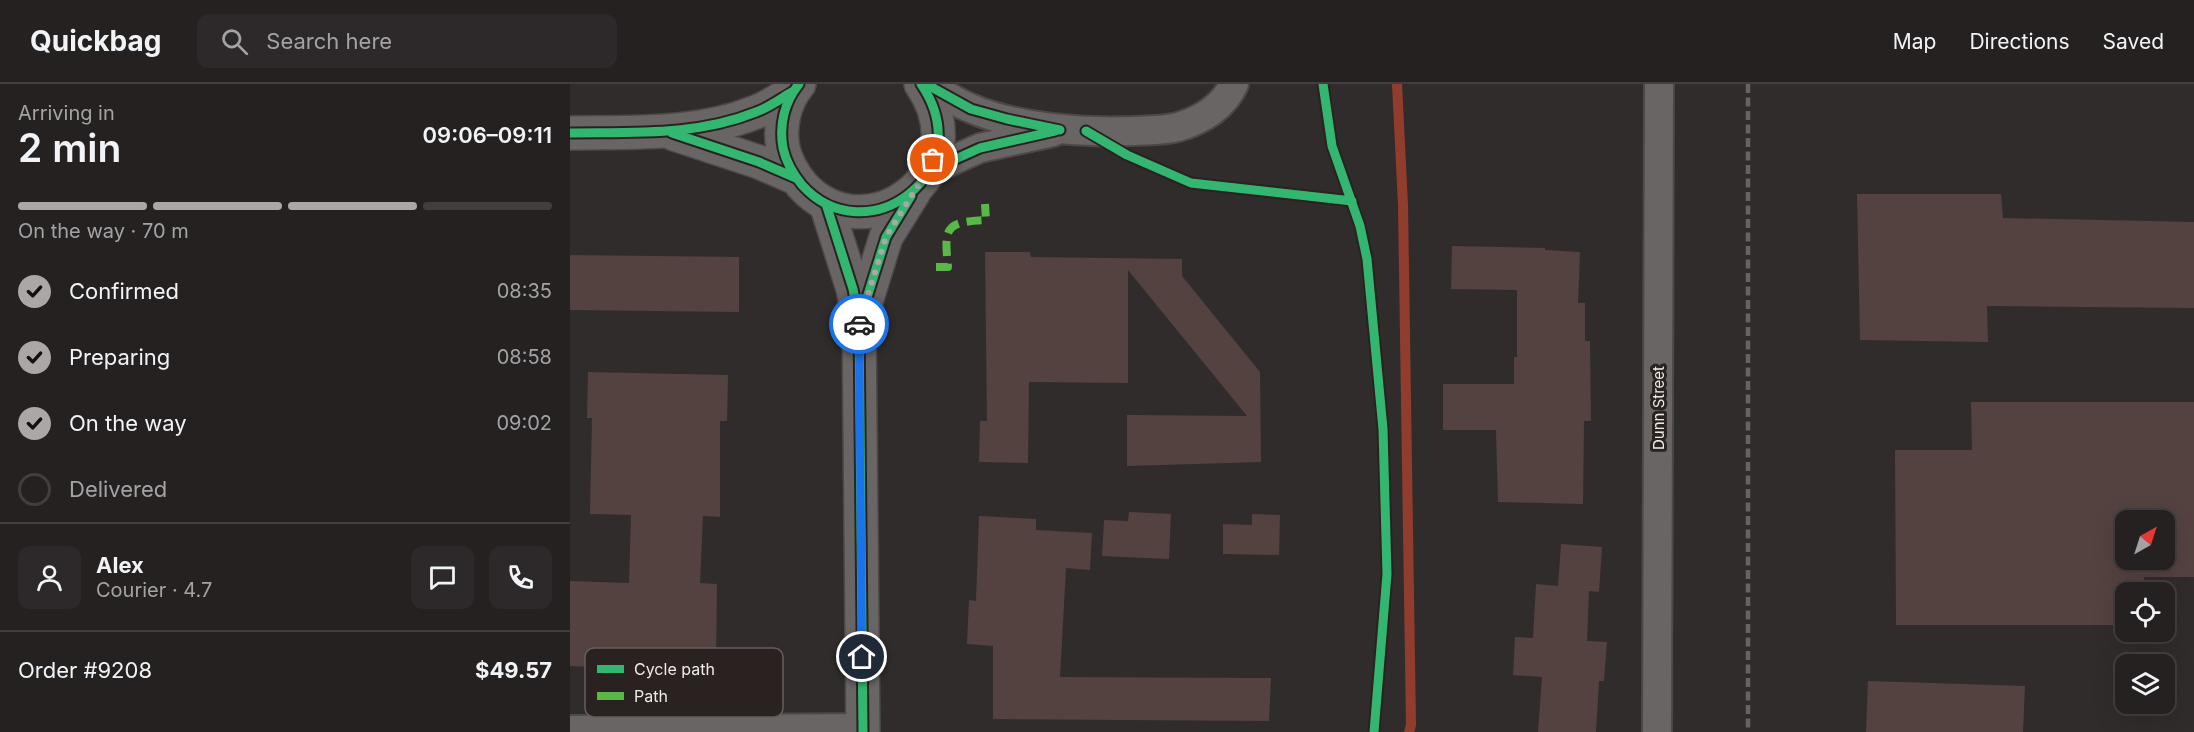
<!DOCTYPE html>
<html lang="en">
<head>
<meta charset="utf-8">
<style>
  :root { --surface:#252121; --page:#2d292a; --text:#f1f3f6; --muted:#a3a3a5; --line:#423e3f; --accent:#aca7a6 }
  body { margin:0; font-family:Inter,sans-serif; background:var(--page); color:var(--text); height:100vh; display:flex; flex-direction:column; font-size:22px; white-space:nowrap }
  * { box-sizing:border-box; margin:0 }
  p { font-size:20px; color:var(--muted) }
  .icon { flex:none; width:33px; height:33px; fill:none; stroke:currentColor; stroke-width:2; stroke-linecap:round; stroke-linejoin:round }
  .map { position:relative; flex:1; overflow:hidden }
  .details { display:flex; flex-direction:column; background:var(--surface); width:570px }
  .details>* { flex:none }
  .needle { width:39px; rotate:39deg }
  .controls { position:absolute; left:1545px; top:426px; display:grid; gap:12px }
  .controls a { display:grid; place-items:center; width:60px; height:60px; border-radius:12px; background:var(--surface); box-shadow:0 6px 24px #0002,0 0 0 2px var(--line); font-size:30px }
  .pin { position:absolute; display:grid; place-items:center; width:51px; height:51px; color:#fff; margin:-26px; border:3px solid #fff; border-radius:50%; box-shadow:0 2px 6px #0007 }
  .courier { position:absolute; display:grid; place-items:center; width:60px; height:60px; margin:-30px; border:4px solid #1a73e8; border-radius:50%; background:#fff; color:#222; box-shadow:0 2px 8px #0007 }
  .head em { font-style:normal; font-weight:600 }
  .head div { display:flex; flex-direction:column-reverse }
  .head { display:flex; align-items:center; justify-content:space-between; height:102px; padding:0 18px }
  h1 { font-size:39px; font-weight:600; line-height:45px }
  .bar { display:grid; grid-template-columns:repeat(4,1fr); gap:9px 6px; align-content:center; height:72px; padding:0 18px }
  .bar i { height:8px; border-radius:4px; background:var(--line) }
  .bar .selected { background:var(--accent) }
  .bar p { grid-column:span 4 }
  .line { display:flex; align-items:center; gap:15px; padding:0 18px; border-top:2px solid var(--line) }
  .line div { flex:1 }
  .round { display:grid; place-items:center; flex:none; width:63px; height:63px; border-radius:12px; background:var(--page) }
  ol { padding:0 18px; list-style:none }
  li { display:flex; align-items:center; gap:18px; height:66px }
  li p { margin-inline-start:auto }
  li .icon { padding:6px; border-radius:50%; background:var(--accent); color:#111; stroke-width:4 }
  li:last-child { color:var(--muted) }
  li i { width:33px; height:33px; border:3px solid var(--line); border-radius:50% }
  header { display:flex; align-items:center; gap:36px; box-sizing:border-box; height:84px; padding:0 30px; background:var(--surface); border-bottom:2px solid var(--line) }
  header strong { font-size:28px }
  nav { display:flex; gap:33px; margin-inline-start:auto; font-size:21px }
  .search { width:420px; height:54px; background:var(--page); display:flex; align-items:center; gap:15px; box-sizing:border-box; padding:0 21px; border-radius:12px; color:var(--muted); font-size:22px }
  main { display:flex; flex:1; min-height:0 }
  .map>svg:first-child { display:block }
</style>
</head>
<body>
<header>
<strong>Quickbag</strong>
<div class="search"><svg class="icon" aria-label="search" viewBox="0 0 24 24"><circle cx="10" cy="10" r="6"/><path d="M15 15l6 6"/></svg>Search here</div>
<nav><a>Map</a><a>Directions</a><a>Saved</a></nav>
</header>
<main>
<section class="details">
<div class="head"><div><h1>2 min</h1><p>Arriving in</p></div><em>09:06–09:11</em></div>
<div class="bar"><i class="selected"></i><i class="selected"></i><i class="selected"></i><i></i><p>On the way · 70 m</p></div>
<ol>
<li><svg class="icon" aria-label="check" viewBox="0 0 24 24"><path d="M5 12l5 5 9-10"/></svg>Confirmed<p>08:35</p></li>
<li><svg class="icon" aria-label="check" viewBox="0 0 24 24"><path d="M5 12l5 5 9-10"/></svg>Preparing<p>08:58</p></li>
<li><svg class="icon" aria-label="check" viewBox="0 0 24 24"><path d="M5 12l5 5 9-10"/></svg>On the way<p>09:02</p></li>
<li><i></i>Delivered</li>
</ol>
<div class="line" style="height:108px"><a class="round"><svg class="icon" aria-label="person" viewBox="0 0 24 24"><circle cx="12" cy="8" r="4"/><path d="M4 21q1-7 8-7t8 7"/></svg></a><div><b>Alex</b><p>Courier · 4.7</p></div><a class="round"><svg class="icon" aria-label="chat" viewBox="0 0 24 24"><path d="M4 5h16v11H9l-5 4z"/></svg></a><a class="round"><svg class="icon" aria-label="phone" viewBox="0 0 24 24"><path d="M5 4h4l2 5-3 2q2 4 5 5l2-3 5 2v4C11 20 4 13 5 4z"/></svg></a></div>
<div class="line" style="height:78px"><div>Order #9208</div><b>$49.57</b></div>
</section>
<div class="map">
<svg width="1624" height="648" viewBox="0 0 1624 648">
  <rect width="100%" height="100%" fill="#312c2c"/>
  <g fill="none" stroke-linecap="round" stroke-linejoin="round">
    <polyline stroke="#913d2e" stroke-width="10" points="827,0 833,121 841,641 839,648"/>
  </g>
  <g fill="#544240" fill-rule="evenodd">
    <polygon points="1287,110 1431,110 1433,134 1624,138 1624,224 1417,222 1418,258 1290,256"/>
    <polygon points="882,162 975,164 975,166 1010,168 1008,219 1015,219 1015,257 1020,257 1021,337 1014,337 1013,420 928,418 926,346 873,346 873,300 944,300 944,273 947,273 947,206 881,205"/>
    <polygon points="415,168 460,168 461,173 612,175 612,192 690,288 691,378 557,382 557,331 677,332 558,186 558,299 459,298 458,379 409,378 410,337 417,337"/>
    <polygon points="0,171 169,173 169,228 0,226"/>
    <polygon points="18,288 158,291 157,337 150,337 150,433 133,432 130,499 147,500 146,579 50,577 50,584 0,582 0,497 59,499 61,431 20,430 22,334 17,334"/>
    <path d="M 1401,318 L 1624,318 L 1624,493 L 1574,493 L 1574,503 L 1549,503 L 1549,541 L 1326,541 L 1325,366 L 1402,366 ZM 1556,436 L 1594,436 L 1594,476 L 1556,476 Z"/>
    <polygon points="559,428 601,430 599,475 532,472 534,436 558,437"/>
    <polygon points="682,430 710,431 709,471 653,470 653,440 682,441"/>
    <polygon points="409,432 466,435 466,446 522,449 520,486 496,484 490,593 701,594 699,637 423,635 423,562 397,560 399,516 406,517"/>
    <polygon points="991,460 1032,463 1029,508 1019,507 1017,557 1037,558 1034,597 1029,597 1026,648 968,648 972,593 943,591 945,553 963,554 966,500 988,502"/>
    <polygon points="1298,597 1455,602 1453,648 1296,648"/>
  </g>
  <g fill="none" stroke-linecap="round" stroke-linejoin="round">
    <defs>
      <g id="street">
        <path d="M 356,0 C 371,8 385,18 400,24 C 446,44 513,49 562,47 C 577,46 593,47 608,43 C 632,36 653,23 664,0"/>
        <polyline points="359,87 410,64 483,48"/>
        <polyline points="0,646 293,644"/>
        <polyline points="1087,648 1089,0"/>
      </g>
      <g id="secondary">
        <path d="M 229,0 C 214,18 209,42 213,64 C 216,78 223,90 232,101 C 296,172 412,89 351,0"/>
        <path d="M 0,49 C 62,48 127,52 186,28 C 198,24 210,15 222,8"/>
        <polyline points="104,50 189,78 226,94"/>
        <polyline points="256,120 283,205 289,238 293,648"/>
        <polyline points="290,237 316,153 344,108"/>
      </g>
    </defs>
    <use href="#street" stroke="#4d4847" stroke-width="32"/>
    <use href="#secondary" stroke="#4d4847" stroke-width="36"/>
    <use href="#street" stroke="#686564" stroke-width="28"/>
    <use href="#secondary" stroke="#686564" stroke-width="33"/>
    <polyline stroke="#686363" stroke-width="4.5" stroke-dasharray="9 4.5" stroke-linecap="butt" points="1178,0 1178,648"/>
    <path stroke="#58b947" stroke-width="8" stroke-dasharray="15 8" stroke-linecap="butt" d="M 366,183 L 378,183 C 374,143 375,138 416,136 L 415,120"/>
    <defs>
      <g id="cycleway">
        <path d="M 229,0 C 214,18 209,42 213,64 C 216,78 223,90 232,101 C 296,172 412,89 351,0"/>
        <polyline points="356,0 401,25 437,35 490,46"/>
        <polyline points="753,0 762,62 790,142 797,175 813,345 817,490 804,648"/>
        <polyline points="516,47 557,71 621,99 782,117"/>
        <path d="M 0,49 C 62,48 127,52 186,28 C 198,24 210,15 222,8"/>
        <polyline points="102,49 189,78 226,94"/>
        <polyline points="359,87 410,64 485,47"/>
        <polyline points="256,120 283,205 289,238 293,648"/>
        <polyline points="290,236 316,153 341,112"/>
      </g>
    </defs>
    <use href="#cycleway" stroke="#2a2220" stroke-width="13"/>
    <use href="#cycleway" stroke="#33b770" stroke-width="9"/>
  </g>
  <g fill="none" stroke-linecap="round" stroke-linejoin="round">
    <polyline stroke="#aca7a6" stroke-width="6" stroke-dasharray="0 10.8" points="289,240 316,153 345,106 359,87 363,76"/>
    <polyline stroke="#1a73e8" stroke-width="8" points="289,240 292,573"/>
  </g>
  <g text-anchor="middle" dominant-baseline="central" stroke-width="6" stroke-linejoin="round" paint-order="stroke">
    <g font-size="15" fill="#efe9e8" stroke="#2a2220">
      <text transform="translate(1088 324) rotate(-90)">Dunn Street</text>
    </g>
  </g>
  <rect x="15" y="564" width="198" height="69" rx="9" fill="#2a2220" stroke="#655e5c" stroke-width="1.5"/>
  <rect x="27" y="581" width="27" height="8" fill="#33b770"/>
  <rect x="27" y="608" width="27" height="8" fill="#58b947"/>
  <g font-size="16" fill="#efe9e8">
    <text x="64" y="591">Cycle path</text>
    <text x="64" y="618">Path</text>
  </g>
</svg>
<div class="controls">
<a><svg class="needle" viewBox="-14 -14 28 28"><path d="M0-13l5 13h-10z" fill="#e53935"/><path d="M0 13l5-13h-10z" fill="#a3a3a5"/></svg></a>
<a><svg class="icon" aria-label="locate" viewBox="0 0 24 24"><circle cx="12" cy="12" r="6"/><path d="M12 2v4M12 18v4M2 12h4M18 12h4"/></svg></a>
<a><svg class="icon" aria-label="layers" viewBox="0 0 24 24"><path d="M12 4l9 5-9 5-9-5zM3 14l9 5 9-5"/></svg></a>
</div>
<div class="pin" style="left:363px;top:76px;background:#ea580c"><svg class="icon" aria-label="bag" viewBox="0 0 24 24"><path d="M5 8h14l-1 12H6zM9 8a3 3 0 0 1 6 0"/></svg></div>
<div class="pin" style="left:292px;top:573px;background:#1f2937"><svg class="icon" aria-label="home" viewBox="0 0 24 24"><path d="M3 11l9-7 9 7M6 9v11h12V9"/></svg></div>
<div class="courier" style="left:289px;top:240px"><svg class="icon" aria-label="car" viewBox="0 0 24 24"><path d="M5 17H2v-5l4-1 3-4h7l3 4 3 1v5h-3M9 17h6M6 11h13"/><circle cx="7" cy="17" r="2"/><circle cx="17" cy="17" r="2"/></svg></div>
</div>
</main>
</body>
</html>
